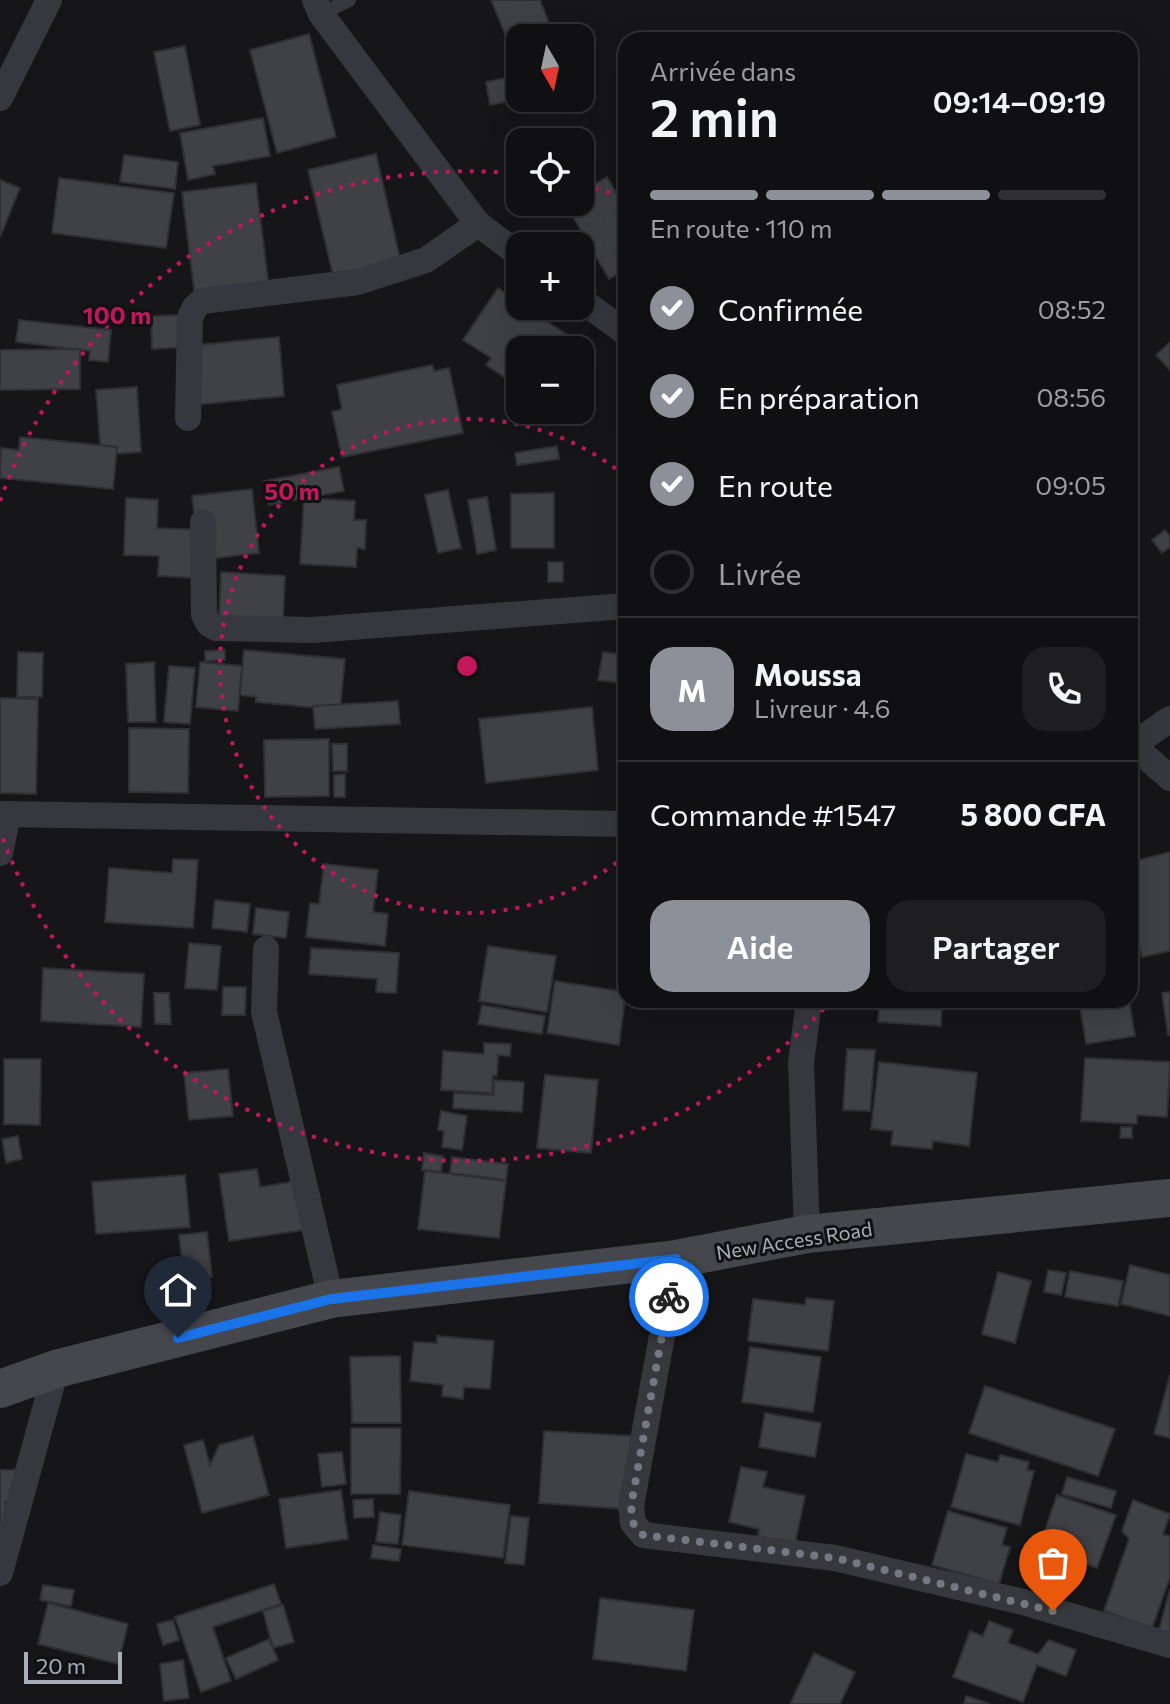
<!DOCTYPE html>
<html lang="fr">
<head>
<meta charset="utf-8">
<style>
  :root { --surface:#101012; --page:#1e1e20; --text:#f1f3f6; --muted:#9c9d9f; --line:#303032; --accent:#8c9099 }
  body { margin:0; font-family:Commissioner,sans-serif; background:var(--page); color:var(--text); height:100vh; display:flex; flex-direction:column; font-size:30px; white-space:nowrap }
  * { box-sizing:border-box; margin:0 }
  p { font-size:26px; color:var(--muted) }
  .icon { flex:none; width:44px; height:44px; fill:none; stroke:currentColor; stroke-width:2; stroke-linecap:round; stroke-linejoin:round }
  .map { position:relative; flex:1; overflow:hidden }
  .panel { position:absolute; left:618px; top:32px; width:520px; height:976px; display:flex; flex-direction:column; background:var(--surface); border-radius:24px; box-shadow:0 8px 32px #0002,0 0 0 2px var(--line) }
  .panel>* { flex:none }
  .needle { width:52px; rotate:171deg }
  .fabs { position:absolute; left:506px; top:24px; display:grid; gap:16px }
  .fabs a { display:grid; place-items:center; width:88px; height:88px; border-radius:16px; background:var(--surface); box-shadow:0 8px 32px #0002,0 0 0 2px var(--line); font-size:40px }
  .scale { position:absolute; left:24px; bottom:20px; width:98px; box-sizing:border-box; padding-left:8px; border:4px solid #a8adb8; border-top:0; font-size:22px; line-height:28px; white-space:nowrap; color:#a8adb8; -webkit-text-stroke:6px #111113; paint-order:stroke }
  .pin { position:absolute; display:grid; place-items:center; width:68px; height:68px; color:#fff; margin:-82px -34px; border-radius:50% 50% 50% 0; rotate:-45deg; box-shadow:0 0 8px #0007 }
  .pin .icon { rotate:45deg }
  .courier { position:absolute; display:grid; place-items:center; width:80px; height:80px; margin:-40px; border:6px solid #1a73e8; border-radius:50%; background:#fff; color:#222; box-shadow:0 2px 10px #0007 }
  .summary em { font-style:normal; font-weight:600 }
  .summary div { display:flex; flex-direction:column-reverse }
  .summary { display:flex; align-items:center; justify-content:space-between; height:136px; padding:0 32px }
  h1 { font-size:52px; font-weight:600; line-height:60px }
  .bar { display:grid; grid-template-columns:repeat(4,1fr); gap:12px 8px; align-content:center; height:96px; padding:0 32px }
  .bar i { height:10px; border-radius:6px; background:var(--line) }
  .bar .on { background:var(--accent) }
  .bar p { grid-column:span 4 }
  .line { display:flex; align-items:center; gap:20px; padding:0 32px; border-top:2px solid var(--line) }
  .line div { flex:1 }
  .round { display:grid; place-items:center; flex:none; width:84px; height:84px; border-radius:24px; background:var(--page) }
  ol { padding:0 32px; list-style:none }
  li { display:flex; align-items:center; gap:24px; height:88px }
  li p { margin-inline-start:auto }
  li .icon { padding:8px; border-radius:50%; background:var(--accent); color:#fff; stroke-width:4 }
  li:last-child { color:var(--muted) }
  li i { width:44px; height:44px; border:4px solid var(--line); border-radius:50% }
  .primary-button { display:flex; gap:16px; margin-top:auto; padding:16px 32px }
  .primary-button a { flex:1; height:92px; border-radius:24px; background:var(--accent); color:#fff; font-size:32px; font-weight:600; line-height:92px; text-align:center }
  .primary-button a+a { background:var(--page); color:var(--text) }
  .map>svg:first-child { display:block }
</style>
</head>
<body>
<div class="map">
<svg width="1170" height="1704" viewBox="0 0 1170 1704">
  <rect width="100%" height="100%" fill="#161618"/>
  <g fill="#404145" stroke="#303034" stroke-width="2">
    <polygon points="491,0 540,0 555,38 520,38 520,70"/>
    <polygon points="309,34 336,137 277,153 250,50"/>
    <polygon points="185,46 200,125 170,131 154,52"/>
    <polygon points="520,75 520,98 525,98 490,105 486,82"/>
    <polygon points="263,118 270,156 213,166 215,174 188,180 180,133"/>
    <polygon points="376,154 401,263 334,279 308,170"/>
    <polygon points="124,155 178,162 175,189 120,182"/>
    <polygon points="607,177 626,211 626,270 609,279 569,210 579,205 580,192"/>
    <polygon points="59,178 174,193 166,248 52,233"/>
    <polygon points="0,180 20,188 0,237"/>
    <polygon points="256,183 269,288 195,297 182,192"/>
    <polygon points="498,288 520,303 520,306 524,306 572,338 564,350 520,350 519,387 486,365 491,358 463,340"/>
    <polygon points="185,315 186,347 152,349 151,316"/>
    <polygon points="19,320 111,330 108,362 89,360 90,351 16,342"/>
    <polygon points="279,337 284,396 185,406 179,347"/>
    <polygon points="1170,342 1170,370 1156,355"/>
    <polygon points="80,349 80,389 0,390 0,350"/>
    <polygon points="432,365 434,371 449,368 463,433 342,457 332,412 342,409 337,385"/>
    <polygon points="137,387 141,452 101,455 96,390"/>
    <polygon points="20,437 117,447 113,489 0,478 1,448 19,450"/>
    <polygon points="557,446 559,459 517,465 515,453"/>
    <polygon points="339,467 344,491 269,505 264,481"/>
    <polygon points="252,489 259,553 200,560 192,496"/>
    <polygon points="448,490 461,548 438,553 425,495"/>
    <polygon points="554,493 554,548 511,548 511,494"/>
    <polygon points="487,497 496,550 477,554 468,500"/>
    <polygon points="126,498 158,500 157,528 202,530 200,578 158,576 159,556 124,555"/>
    <polygon points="304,498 355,501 354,520 366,520 365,549 357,548 356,567 300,564"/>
    <polygon points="1165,530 1170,536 1170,547 1162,553 1152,540"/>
    <rect x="548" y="562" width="15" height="20"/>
    <polygon points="221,572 285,576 283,622 219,618"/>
    <polygon points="225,650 225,660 205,661 205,651"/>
    <polygon points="244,650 345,659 340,710 256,702 256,697 240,695"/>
    <polygon points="18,652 43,653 42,697 17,697"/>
    <polygon points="603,652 626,655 626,684 598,680"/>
    <polygon points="154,662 156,722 128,722 126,664"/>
    <polygon points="200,662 242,666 238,711 196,707"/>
    <polygon points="169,666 195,668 190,724 164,722"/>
    <polygon points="0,698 38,699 36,794 0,793"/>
    <polygon points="398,701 400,724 315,729 313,706"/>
    <polygon points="592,707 598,770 486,783 479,719"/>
    <polygon points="129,728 189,729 188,793 129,792"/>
    <polygon points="329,739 329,796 265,797 264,740"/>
    <polygon points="332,744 347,744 347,771 333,771"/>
    <polygon points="345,774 345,797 334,797 334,775"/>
    <polygon points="1170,852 1170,951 1142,957 1130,905 1130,862"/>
    <polygon points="173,859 198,860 193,928 105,922 109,868 172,873"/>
    <polygon points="324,864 378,870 373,912 388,914 385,946 306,937 310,903 319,904"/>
    <polygon points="215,900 250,904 247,932 212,928"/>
    <polygon points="256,908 289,912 286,938 253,934"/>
    <polygon points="189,943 221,946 217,990 185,988"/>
    <polygon points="488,946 556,956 547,1012 479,1001"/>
    <polygon points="311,948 399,953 396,993 376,992 377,979 309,974"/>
    <polygon points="43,968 144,974 141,1027 41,1021"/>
    <polygon points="555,981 626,992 619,1045 547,1033"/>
    <polygon points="223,987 246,987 245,1015 222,1015"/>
    <polygon points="1170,992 1170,1035 1168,1035 1162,993"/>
    <polygon points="154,993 169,993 171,1024 155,1024"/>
    <polygon points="880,1000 942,1000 941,1026 878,1022"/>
    <polygon points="1079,1000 1129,1000 1135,1036 1086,1044"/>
    <polygon points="482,1005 545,1016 542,1034 478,1024"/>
    <polygon points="484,1043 511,1044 510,1056 498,1055 497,1076 493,1075 492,1093 441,1090 443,1051 484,1054"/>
    <polygon points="847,1049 875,1050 870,1111 843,1110"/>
    <polygon points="1085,1058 1170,1062 1167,1117 1137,1115 1137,1124 1081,1121"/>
    <polygon points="4,1059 41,1059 40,1125 4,1124"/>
    <polygon points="879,1062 977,1073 969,1146 933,1141 932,1149 891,1145 893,1131 871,1129"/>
    <polygon points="228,1069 233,1116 189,1120 184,1073"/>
    <polygon points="545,1075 598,1080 591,1153 537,1148"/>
    <polygon points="494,1080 524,1082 522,1112 453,1108 454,1093 494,1095"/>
    <polygon points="441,1111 467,1116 462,1150 442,1147 444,1131 438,1130"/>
    <polygon points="1121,1127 1132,1127 1132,1138 1120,1138"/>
    <polygon points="18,1136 22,1159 6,1163 2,1139"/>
    <polygon points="424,1153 443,1156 441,1172 422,1170"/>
    <polygon points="452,1157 508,1164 506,1180 450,1173"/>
    <polygon points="257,1169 260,1187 297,1181 304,1230 229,1241 219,1174"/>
    <polygon points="425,1171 506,1181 499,1238 418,1229"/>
    <polygon points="185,1175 190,1227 96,1234 92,1182"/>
    <polygon points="207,1232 212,1277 184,1279 179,1235"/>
    <polygon points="1130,1265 1170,1275 1170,1316 1121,1304"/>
    <polygon points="1048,1270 1066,1273 1061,1295 1044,1292"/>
    <polygon points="1070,1271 1123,1281 1118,1306 1065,1297"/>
    <polygon points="998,1272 1031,1281 1015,1343 982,1334"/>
    <polygon points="806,1298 834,1301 828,1351 748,1341 753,1299 805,1305"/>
    <polygon points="437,1336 494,1341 490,1389 464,1387 463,1399 442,1396 443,1385 410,1381 414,1342 437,1343"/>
    <polygon points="750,1347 821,1357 813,1412 742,1402"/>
    <polygon points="400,1356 401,1423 352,1423 350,1357"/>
    <polygon points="1170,1375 1170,1438 1154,1434"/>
    <polygon points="985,1386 1115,1429 1098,1476 969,1433"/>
    <polygon points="765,1413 821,1423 815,1457 759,1447"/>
    <polygon points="351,1428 401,1428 400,1494 351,1494"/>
    <polygon points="544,1431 631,1436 626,1509 539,1503"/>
    <polygon points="253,1436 269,1495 202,1513 184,1445 203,1440 210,1465 219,1445"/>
    <polygon points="342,1452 346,1484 322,1487 318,1454"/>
    <polygon points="966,1454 998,1462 1000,1455 1029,1462 1027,1470 1034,1471 1020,1525 951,1507"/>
    <polygon points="741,1467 767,1472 763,1487 805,1496 795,1544 758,1536 759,1529 729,1522"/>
    <polygon points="0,1470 16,1470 17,1501 5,1502 6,1526 0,1527"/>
    <polygon points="1067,1477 1116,1491 1111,1508 1062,1494"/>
    <polygon points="341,1490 348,1539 286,1548 279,1499"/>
    <polygon points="409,1491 510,1505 503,1558 402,1545"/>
    <polygon points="1057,1495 1116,1515 1097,1568 1080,1562 1077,1570 1036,1556"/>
    <polygon points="373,1499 374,1517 354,1518 353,1500"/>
    <polygon points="1133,1500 1170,1514 1163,1534 1170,1536 1170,1577 1152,1628 1104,1611 1129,1539 1122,1531"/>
    <polygon points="948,1511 1007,1528 1002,1545 1010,1547 999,1584 932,1565"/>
    <polygon points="380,1512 401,1515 398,1544 376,1542"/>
    <polygon points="511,1516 529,1518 524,1565 505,1563"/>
    <polygon points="373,1545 401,1549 399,1561 371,1558"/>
    <polygon points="274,1584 281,1604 213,1627 231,1681 201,1692 175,1617"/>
    <polygon points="43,1585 74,1590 71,1606 40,1600"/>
    <polygon points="1170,1589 1170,1633 1159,1630"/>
    <polygon points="600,1598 694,1610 686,1671 593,1659"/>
    <polygon points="48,1603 128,1624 118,1664 38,1644"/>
    <polygon points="283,1605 294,1642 273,1648 263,1611"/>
    <polygon points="173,1620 179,1640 163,1645 157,1624"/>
    <polygon points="989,1621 1013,1630 1008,1643 1038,1654 1049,1640 1076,1650 1066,1676 1037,1665 1023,1702 953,1677 970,1631 983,1636"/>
    <polygon points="269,1639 278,1660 236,1679 226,1658"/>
    <polygon points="814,1653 855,1672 840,1704 790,1704"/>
    <polygon points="183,1660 189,1698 164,1701 160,1664"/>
    <polygon points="966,1696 990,1704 964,1704"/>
  </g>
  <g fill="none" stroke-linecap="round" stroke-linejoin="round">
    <polyline stroke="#37383d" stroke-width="14" points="321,14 349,0"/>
    <g stroke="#37383d" stroke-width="26">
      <polyline points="315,0 321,14 478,224 520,255"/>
      <polyline points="0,98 49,0"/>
      <polyline points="580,299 626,333"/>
      <polyline points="188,418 190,318 195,307 202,301 358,282 426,260 478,224"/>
      <polyline points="203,522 204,615 209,624 216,628 312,630 626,606"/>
      <polyline points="1130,743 1170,778"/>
      <polyline points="1133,745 1170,719"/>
      <polyline points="0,814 626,824"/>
      <polyline points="0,853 8,815"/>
      <polyline points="266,949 264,1012 331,1299"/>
      <polyline points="807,1234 801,1063 809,1000"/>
      <polyline points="676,1259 631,1506 633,1523 643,1535 835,1558 1023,1602 1170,1645"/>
      <polyline points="0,1573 56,1369"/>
    </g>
    <polyline stroke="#45474d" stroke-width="38" points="0,1389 56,1369 331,1299 676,1259 807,1234 1170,1198"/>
  </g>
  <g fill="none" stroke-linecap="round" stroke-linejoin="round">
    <polyline stroke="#757880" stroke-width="8" stroke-dasharray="0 14.4" points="669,1297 631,1506 633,1523 643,1535 835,1558 1053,1611"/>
    <polyline stroke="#1a73e8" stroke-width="10" points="178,1338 331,1299 676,1259 669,1297"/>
  </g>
  <g fill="none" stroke="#c2185b" stroke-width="4" stroke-dasharray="4 8">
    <path d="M626 855A247 247 0 1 1 626 477"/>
    <path d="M832 1000A495 495 0 0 1 0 831M0 501A495 495 0 0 1 519 174M583 185A495 495 0 0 1 624 197"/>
  </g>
  <g text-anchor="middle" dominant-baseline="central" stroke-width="6" stroke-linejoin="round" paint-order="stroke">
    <g font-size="20" fill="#a8adb8" stroke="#111113">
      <text transform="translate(794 1240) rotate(-9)">New Access Road</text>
    </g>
  </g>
  <circle cx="467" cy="666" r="12" fill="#c2185b" stroke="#111113" stroke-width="4"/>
  <g font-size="24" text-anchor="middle" font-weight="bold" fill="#c2185b" stroke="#111113" stroke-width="6" stroke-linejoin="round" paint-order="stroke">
    <text x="117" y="324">100 m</text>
    <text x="292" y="500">50 m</text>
  </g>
</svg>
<div class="fabs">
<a><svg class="needle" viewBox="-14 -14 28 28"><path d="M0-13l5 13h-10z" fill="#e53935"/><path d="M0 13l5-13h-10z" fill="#9c9d9f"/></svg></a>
<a><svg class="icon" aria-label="locate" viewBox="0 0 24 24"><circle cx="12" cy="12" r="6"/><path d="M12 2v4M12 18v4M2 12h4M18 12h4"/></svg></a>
<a>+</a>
<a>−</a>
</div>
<div class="scale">20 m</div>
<div class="pin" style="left:1053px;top:1611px;background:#ea580c"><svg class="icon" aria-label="bag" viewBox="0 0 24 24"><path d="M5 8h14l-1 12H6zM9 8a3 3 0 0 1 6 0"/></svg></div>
<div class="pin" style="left:178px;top:1338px;background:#1f2937"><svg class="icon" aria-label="home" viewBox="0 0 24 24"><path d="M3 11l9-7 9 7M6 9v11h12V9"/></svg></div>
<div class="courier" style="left:669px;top:1297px"><svg class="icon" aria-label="bike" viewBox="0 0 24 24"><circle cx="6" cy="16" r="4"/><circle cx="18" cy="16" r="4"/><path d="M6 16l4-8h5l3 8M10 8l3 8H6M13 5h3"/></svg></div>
<section class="panel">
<div class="summary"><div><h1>2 min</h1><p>Arrivée dans</p></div><em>09:14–09:19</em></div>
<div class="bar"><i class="on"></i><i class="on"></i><i class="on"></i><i></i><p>En route · 110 m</p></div>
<ol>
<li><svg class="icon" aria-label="check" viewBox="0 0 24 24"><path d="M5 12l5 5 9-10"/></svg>Confirmée<p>08:52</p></li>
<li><svg class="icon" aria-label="check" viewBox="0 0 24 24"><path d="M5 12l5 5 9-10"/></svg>En préparation<p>08:56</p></li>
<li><svg class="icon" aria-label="check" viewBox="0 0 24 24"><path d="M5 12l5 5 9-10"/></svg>En route<p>09:05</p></li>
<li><i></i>Livrée</li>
</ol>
<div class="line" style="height:144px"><b class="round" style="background:var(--accent);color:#fff">M</b><div><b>Moussa</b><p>Livreur · 4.6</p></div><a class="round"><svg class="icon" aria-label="phone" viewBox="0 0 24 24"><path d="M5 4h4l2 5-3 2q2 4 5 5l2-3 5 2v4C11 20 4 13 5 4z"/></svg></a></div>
<div class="line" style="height:104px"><div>Commande #1547</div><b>5 800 CFA</b></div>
<div class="primary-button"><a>Aide</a><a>Partager</a></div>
</section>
</div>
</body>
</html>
